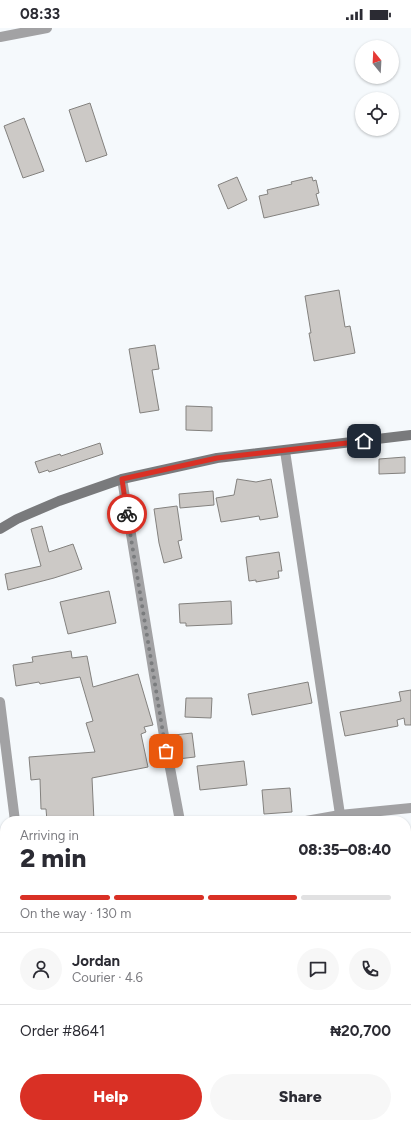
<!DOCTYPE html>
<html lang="en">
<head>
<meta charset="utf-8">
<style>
  :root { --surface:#fff; --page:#f7f7f7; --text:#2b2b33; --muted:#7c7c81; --line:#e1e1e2; --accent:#d93025 }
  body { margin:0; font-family:Figtree,sans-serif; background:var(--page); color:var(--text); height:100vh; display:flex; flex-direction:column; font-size:15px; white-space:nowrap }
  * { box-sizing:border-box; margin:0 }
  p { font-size:13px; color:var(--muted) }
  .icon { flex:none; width:22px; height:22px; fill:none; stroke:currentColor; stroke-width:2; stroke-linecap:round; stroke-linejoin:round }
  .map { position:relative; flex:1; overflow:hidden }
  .sheet { position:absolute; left:0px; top:788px; width:411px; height:312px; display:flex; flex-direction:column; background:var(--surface); border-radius:16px 16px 0 0; box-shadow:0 1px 3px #0004 }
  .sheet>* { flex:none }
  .needle { width:26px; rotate:342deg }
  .buttons { position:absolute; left:355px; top:12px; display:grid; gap:8px }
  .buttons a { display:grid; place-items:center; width:44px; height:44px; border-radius:50%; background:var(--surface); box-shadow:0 1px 3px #0004; font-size:20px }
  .pin { position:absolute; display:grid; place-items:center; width:34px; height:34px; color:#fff; margin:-17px; border-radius:8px; box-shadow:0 2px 6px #0006 }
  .courier { position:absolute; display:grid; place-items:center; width:40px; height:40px; margin:-20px; border:3px solid #d93025; border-radius:50%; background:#fff; color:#222; box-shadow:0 1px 5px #0007 }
  .head em { font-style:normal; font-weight:800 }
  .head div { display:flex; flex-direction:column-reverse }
  .head { display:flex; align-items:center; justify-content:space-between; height:68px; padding:0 20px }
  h1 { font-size:26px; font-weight:800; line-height:30px }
  .bar { display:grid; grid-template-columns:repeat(4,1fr); gap:6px 4px; align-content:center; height:48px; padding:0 20px }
  .bar i { height:5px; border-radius:3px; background:var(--line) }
  .bar .selected { background:var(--accent) }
  .bar p { grid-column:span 4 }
  .line { display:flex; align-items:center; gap:10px; padding:0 20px; border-top:1px solid var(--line) }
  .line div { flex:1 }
  .round { display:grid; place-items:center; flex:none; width:42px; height:42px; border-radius:21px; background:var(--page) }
  .action { display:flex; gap:8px; margin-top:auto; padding:8px 20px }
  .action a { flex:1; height:46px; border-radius:24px; background:var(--accent); color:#fff; font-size:16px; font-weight:800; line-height:46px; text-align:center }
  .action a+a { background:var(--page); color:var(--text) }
  .status { display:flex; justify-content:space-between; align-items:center; height:28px; padding:0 20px; background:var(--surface); direction:ltr }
  .status svg { height:11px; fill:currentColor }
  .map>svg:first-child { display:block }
</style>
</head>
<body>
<div class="status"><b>08:33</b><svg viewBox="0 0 49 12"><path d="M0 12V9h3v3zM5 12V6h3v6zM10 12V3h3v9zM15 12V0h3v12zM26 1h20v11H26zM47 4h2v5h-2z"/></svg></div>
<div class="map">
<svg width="411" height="1100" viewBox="0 0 411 1100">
  <rect width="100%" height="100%" fill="#f5f9fc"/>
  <g fill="#ccc9c6" stroke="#83817e">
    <polygon points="90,75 107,127 86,134 69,82"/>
    <polygon points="24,90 44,143 23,150 4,98"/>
    <polygon points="237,149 247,172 228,181 218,157"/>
    <polygon points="312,149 313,153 316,152 319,165 316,166 319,177 264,190 259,168 268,166 267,162 292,156 291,154"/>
    <polygon points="339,262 345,299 350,298 355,325 314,333 309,305 311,305 305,268"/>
    <polygon points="155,317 159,341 152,342 159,382 140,385 129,321"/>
    <polygon points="186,378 212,379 212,403 186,402"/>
    <polygon points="100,415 103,426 49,444 48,442 39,445 35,434 60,426 61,428"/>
    <polygon points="405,429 405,445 379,446 379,431"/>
    <polygon points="237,451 256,454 271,451 278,489 260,492 259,488 221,494 216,470 234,467"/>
    <polygon points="213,463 214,477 180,480 179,466"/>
    <polygon points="177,478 182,512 178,513 182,530 164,535 159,515 154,481"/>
    <polygon points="42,498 49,524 73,516 82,541 54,550 8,562 5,546 41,538 31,501"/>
    <polygon points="279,524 282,543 278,543 279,550 256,554 256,552 249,553 246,529"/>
    <polygon points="109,563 116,595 68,606 60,574"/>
    <polygon points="231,573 232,596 186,598 186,595 180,595 179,576"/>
    <polygon points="71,623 72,630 87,628 93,659 138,646 153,697 144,699 146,704 141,706 148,739 92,750 94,793 47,793 46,781 41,781 40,751 31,752 29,729 95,724 86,695 93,693 80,649 40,656 39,654 16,658 13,637 33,634 32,629"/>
    <polygon points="308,654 312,675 252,687 248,666"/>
    <polygon points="411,662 411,697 405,697 404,690 397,692 398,698 345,708 340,684 401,673 399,664"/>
    <polygon points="186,670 212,670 211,690 185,689"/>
    <polygon points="192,705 195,729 178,731 174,707"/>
    <polygon points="244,733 247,757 200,762 197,738"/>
    <polygon points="290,760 292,784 264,786 262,762"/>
  </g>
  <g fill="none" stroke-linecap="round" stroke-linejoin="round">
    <g stroke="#a2a2a4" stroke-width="10">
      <polyline points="0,9 47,0"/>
      <polyline points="285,423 341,793"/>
      <polyline points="122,451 164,708 180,793"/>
      <polyline points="0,674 15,793"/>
      <polyline points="306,793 340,787 411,780"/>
      <polyline points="0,838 5,838"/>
      <polyline points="59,1095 60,1100"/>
      <polyline points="228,1095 229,1100"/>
      <polyline points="386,1095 386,1100"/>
    </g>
    <polyline stroke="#797a7c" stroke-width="10" points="0,501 17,491 59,473 122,451 217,430 411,407"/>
  </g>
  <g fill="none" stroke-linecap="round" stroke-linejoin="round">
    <polyline stroke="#7a7c7e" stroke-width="4" stroke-dasharray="0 7.2" points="127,486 166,723"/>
    <polyline stroke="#d93025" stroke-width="5" points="127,486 122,451 217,430 364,413"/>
  </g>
</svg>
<div class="buttons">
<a><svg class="needle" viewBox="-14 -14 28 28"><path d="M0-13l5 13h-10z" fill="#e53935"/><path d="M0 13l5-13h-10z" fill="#7c7c81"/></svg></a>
<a><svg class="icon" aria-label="locate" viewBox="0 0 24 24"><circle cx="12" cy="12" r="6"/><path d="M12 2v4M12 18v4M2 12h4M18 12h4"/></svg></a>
</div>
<div class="pin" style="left:166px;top:723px;background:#ea580c"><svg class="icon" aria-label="bag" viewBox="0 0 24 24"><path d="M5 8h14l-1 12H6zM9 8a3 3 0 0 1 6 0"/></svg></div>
<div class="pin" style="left:364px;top:413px;background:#1f2937"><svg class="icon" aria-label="home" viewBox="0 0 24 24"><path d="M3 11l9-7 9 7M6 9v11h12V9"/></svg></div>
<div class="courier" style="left:127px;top:486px"><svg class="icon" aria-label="bike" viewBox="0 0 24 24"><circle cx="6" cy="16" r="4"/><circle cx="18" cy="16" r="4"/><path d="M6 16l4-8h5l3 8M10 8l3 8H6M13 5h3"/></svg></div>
<section class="sheet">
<div class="head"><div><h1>2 min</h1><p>Arriving in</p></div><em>08:35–08:40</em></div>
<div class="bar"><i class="selected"></i><i class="selected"></i><i class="selected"></i><i></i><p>On the way · 130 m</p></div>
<div class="line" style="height:72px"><a class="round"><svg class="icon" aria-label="person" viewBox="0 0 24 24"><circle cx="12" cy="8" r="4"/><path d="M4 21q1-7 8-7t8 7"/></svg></a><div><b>Jordan</b><p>Courier · 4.6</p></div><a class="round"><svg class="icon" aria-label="chat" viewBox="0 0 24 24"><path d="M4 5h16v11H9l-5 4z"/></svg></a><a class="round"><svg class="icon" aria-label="phone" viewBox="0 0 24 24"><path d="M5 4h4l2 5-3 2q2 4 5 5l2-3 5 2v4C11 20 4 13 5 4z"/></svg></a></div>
<div class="line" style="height:52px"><div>Order #8641</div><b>₦20,700</b></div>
<div class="action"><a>Help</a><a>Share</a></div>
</section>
</div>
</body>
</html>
